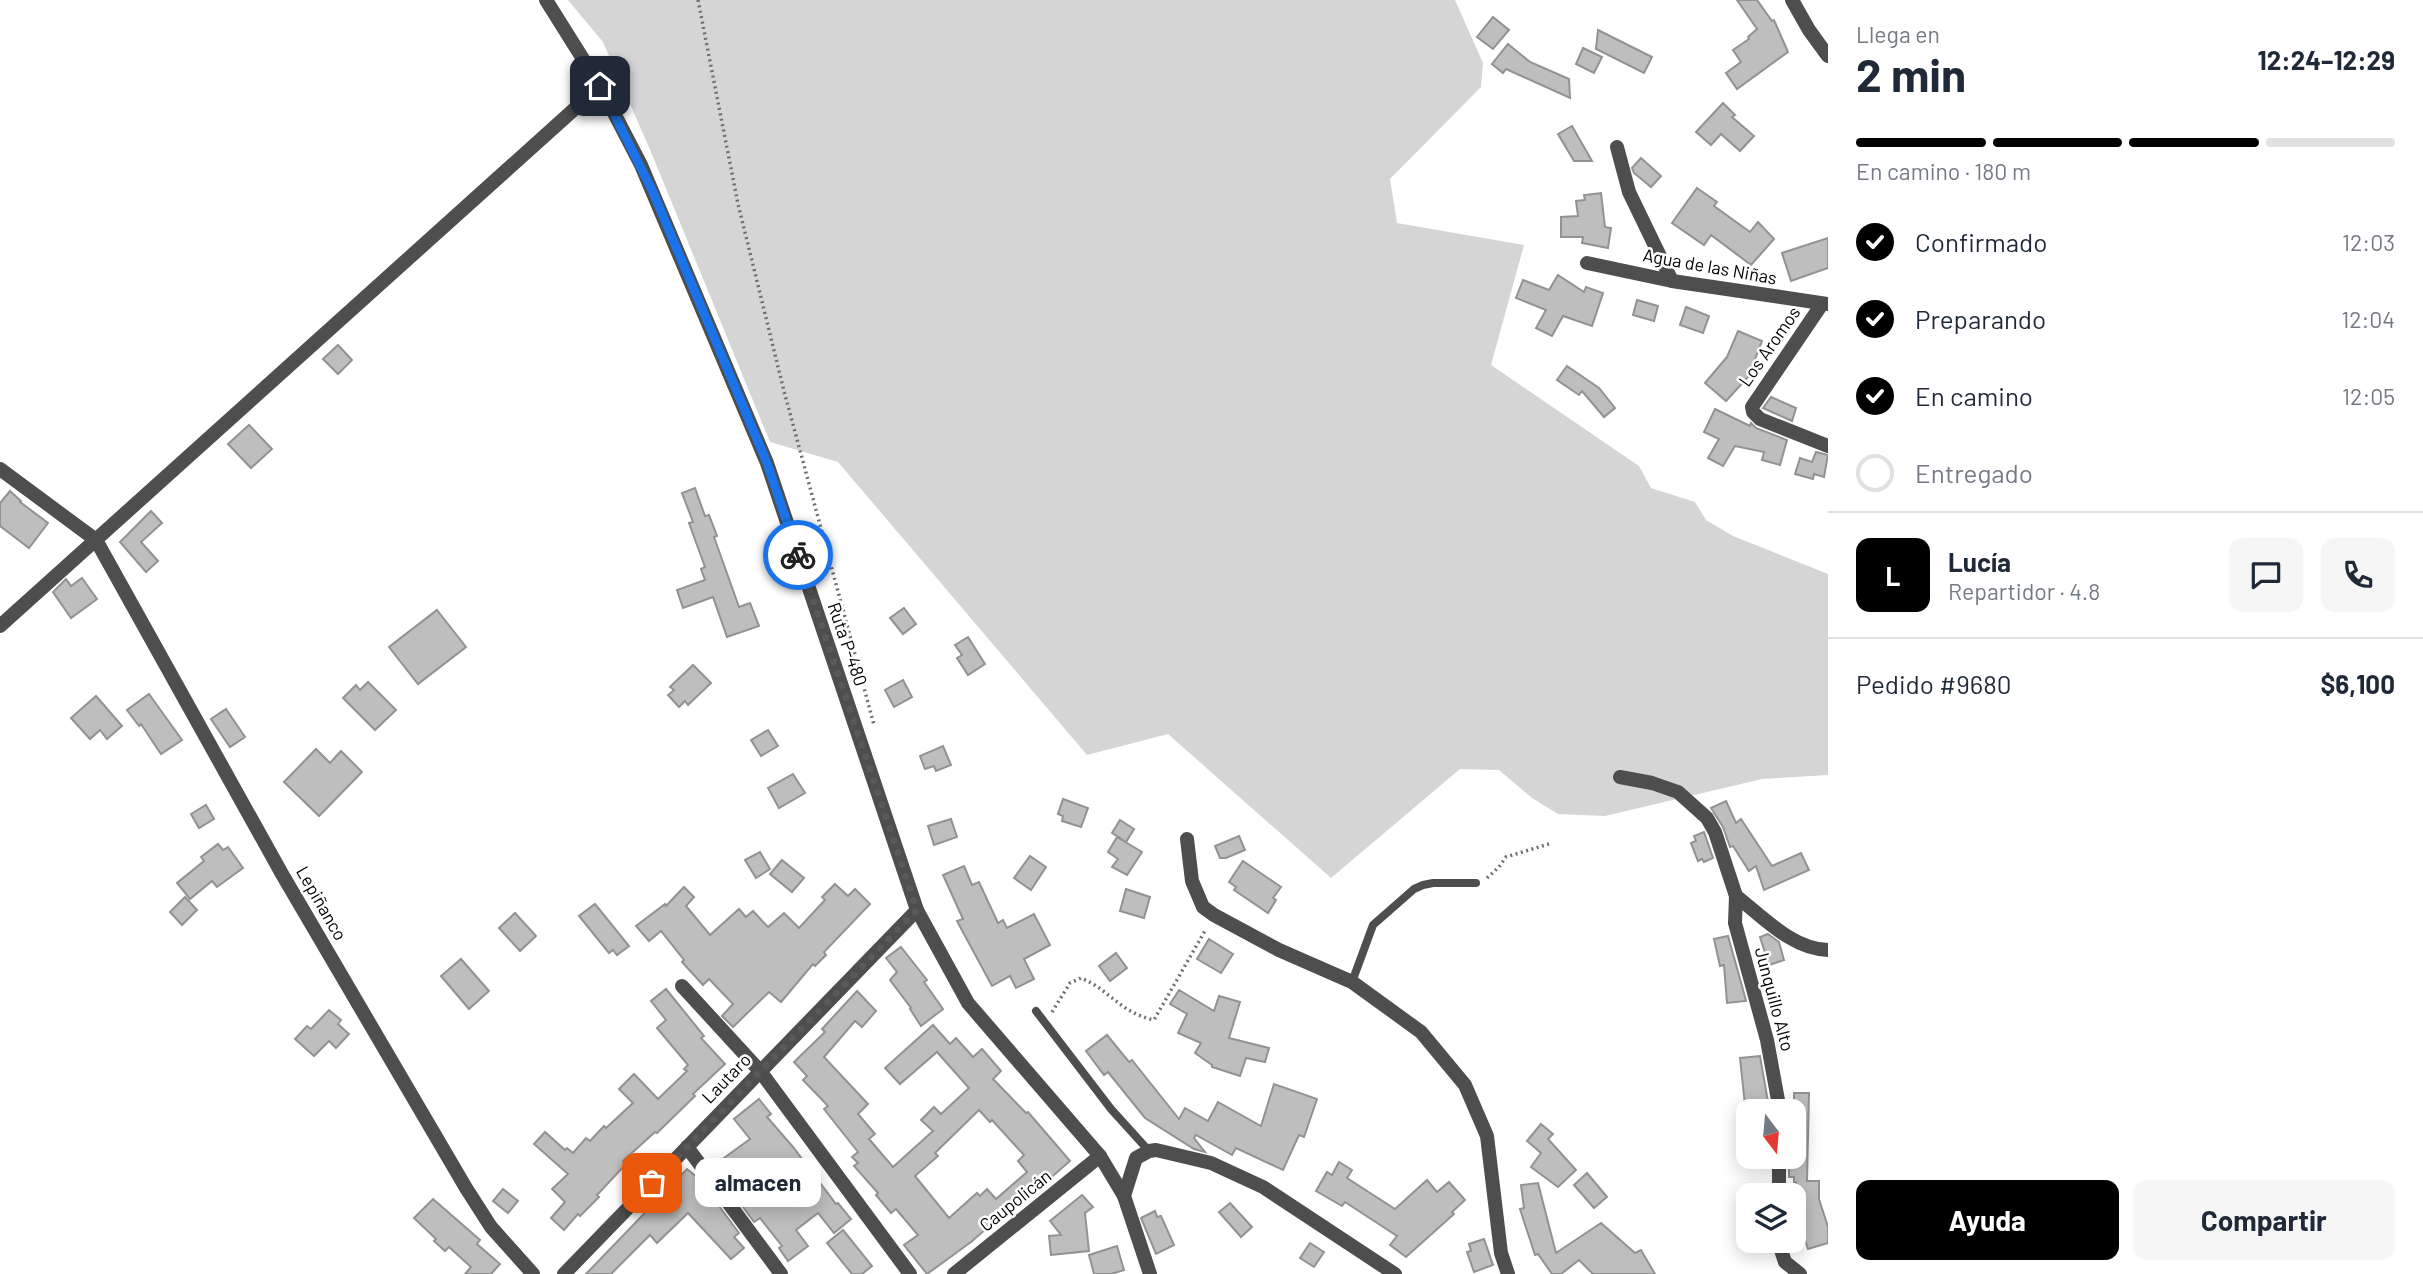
<!DOCTYPE html>
<html lang="es">
<head>
<meta charset="utf-8">
<style>
  :root { --surface:#fff; --page:#f6f6f7; --text:#1f2937; --muted:#747a83; --line:#e0e1e3; --accent:#000 }
  body { margin:0; font-family:Barlow,sans-serif; background:var(--page); color:var(--text); height:100vh; display:flex; flex-direction:column; font-size:26px; white-space:nowrap }
  * { box-sizing:border-box; margin:0 }
  p { font-size:23px; color:var(--muted) }
  .icon { flex:none; width:38px; height:38px; fill:none; stroke:currentColor; stroke-width:2; stroke-linecap:round; stroke-linejoin:round }
  .map { position:relative; flex:1; overflow:hidden }
  .side { display:flex; flex-direction:column; background:var(--surface); width:595px }
  .side>* { flex:none }
  .needle { width:46px; rotate:164deg }
  .fabs { position:absolute; left:1736px; top:1099px; display:grid; gap:14px }
  .fabs a { display:grid; place-items:center; width:70px; height:70px; border-radius:14px; background:var(--surface); box-shadow:0 4px 18px #0003; font-size:35px }
  .pin { position:absolute; display:grid; place-items:center; width:60px; height:60px; color:#fff; margin:-30px; border-radius:14px; box-shadow:0 4px 10px #0006 }
  .courier { position:absolute; display:grid; place-items:center; width:70px; height:70px; margin:-35px; border:5px solid #1a73e8; border-radius:50%; background:#fff; color:#222; box-shadow:0 2px 9px #0007 }
  .bubble { position:absolute; height:49px; border-radius:14px; background:var(--surface); box-shadow:0 4px 18px #0003; font-size:23px; font-weight:700; line-height:49px; text-align:center }
  .headline em { font-style:normal; font-weight:700 }
  .headline div { display:flex; flex-direction:column-reverse }
  .headline { display:flex; align-items:center; justify-content:space-between; height:119px; padding:0 28px }
  h1 { font-size:46px; font-weight:700; line-height:52px }
  .bar { display:grid; grid-template-columns:repeat(4,1fr); gap:10px 7px; align-content:center; height:84px; padding:0 28px }
  .bar i { height:9px; border-radius:5px; background:var(--line) }
  .bar .selected { background:var(--accent) }
  .bar p { grid-column:span 4 }
  .line { display:flex; align-items:center; gap:18px; padding:0 28px; border-top:2px solid var(--line) }
  .line div { flex:1 }
  .round { display:grid; place-items:center; flex:none; width:74px; height:74px; border-radius:14px; background:var(--page) }
  ol { padding:0 28px; list-style:none }
  li { display:flex; align-items:center; gap:21px; height:77px }
  li p { margin-inline-start:auto }
  li .icon { padding:7px; border-radius:50%; background:var(--accent); color:#fff; stroke-width:4 }
  li:last-child { color:var(--muted) }
  li i { width:38px; height:38px; border:4px solid var(--line); border-radius:50% }
  .primary-button { display:flex; gap:14px; margin-top:auto; padding:14px 28px }
  .primary-button a { flex:1; height:80px; border-radius:14px; background:var(--accent); color:#fff; font-size:28px; font-weight:700; line-height:80px; text-align:center }
  .primary-button a+a { background:var(--page); color:var(--text) }
  main { display:flex; flex:1; min-height:0 }
  .map>svg:first-child { display:block }
</style>
</head>
<body>
<main>
<div class="map">
<svg width="1828" height="1274" viewBox="0 0 1828 1274">
  <rect width="100%" height="100%" fill="#fff"/>
  <polygon fill="#d5d5d5" points="568,0 1455,0 1483,63 1481,87 1390,179 1397,223 1524,245 1491,365 1639,466 1651,488 1695,502 1706,520 1733,536 1828,574 1828,775 1762,779 1605,816 1558,814 1532,798 1499,770 1460,769 1331,878 1168,734 1087,755 838,462 770,442 651,152 603,42"/>
  <g fill="#bebebe" stroke="#929292" stroke-width="2" fill-rule="evenodd">
    <polygon points="1737,0 1757,0 1772,21 1774,20 1788,52 1737,89 1726,73 1741,62 1733,50 1749,39 1748,37 1757,29"/>
    <polygon points="1493,17 1509,30 1493,49 1477,37"/>
    <polygon points="1598,30 1652,57 1644,73 1596,49"/>
    <polygon points="1508,44 1530,62 1569,79 1570,98 1506,69 1503,73 1492,64"/>
    <polygon points="1583,48 1602,57 1594,73 1576,64"/>
    <polygon points="1723,103 1735,115 1732,117 1754,136 1740,151 1721,134 1711,145 1696,132"/>
    <polygon points="1572,126 1592,161 1574,161 1558,134"/>
    <polygon points="1641,158 1661,176 1651,187 1634,173 1632,168"/>
    <polygon points="1697,188 1717,202 1714,206 1750,232 1758,222 1774,239 1751,265 1711,235 1704,245 1672,223"/>
    <polygon points="1601,193 1605,227 1611,228 1608,248 1582,243 1583,237 1561,237 1561,217 1578,216 1576,201 1585,200 1584,195"/>
    <polygon points="1828,238 1828,268 1791,281 1782,253"/>
    <polygon points="1558,275 1584,292 1586,287 1603,293 1592,326 1563,316 1552,336 1536,328 1546,310 1516,298 1523,280 1549,290"/>
    <polygon points="1637,300 1658,306 1654,321 1633,315"/>
    <polygon points="1686,307 1709,316 1703,333 1680,325"/>
    <polygon points="1738,331 1762,341 1748,377 1726,401 1705,383 1727,357"/>
    <polygon points="338,345 352,360 338,374 323,359"/>
    <polygon points="1567,366 1599,388 1615,408 1604,417 1582,391 1579,395 1557,380"/>
    <polygon points="1771,397 1796,408 1792,421 1763,408"/>
    <polygon points="1715,409 1750,426 1751,423 1756,428 1787,440 1780,465 1762,460 1764,452 1735,446 1723,466 1708,458 1719,439 1704,432"/>
    <polygon points="249,425 272,449 251,468 228,444"/>
    <polygon points="1816,452 1828,455 1824,477 1814,474 1813,479 1795,474 1800,458 1812,462"/>
    <polygon points="695,488 705,516 709,515 717,536 714,537 739,607 750,603 759,626 727,637 713,597 683,608 677,590 705,580 701,569 705,567 689,523 693,522 682,493"/>
    <polygon points="10,491 21,501 20,502 48,523 29,548 0,526 0,503"/>
    <polygon points="151,511 162,523 141,542 158,561 146,572 120,542"/>
    <polygon points="82,578 97,599 71,618 53,592 66,579 71,586"/>
    <polygon points="904,608 916,624 903,634 890,618"/>
    <polygon points="437,610 466,647 418,684 389,647"/>
    <polygon points="968,637 985,664 968,675 957,658 962,655 955,645"/>
    <polygon points="693,665 711,683 688,705 685,701 679,707 668,695 674,690 670,687"/>
    <polygon points="903,680 912,697 894,707 885,690"/>
    <polygon points="368,682 396,710 375,730 343,698 356,685 360,690"/>
    <polygon points="149,694 182,740 161,754 141,724 139,726 127,710"/>
    <polygon points="96,696 122,726 107,739 100,730 90,739 71,718"/>
    <polygon points="226,709 245,737 230,747 211,719"/>
    <polygon points="768,730 778,746 761,756 751,740"/>
    <polygon points="943,746 951,765 936,771 934,766 925,769 920,756"/>
    <polygon points="316,749 330,763 341,751 362,772 319,816 284,782"/>
    <polygon points="793,774 805,793 779,808 768,788"/>
    <polygon points="1063,799 1088,808 1081,827 1062,821 1063,816 1058,814"/>
    <polygon points="1726,801 1736,823 1741,819 1772,866 1801,853 1809,870 1764,890 1756,866 1749,871 1733,846 1730,847 1723,827 1711,808"/>
    <polygon points="206,805 214,819 199,828 191,814"/>
    <polygon points="951,819 957,837 934,845 928,826"/>
    <polygon points="1120,820 1134,829 1126,842 1112,833"/>
    <polygon points="1704,832 1713,858 1704,862 1702,859 1698,861 1691,843 1696,841 1694,836"/>
    <polygon points="1239,836 1245,850 1226,858 1220,858 1215,846"/>
    <polygon points="1117,837 1142,852 1127,875 1112,867 1118,859 1108,852"/>
    <polygon points="218,844 223,850 228,847 243,868 217,887 212,881 190,899 177,883 204,861 201,857"/>
    <polygon points="760,852 770,869 756,878 745,860"/>
    <polygon points="1030,856 1046,867 1031,890 1014,878"/>
    <polygon points="782,860 804,878 792,892 770,874"/>
    <polygon points="1243,861 1281,887 1273,898 1276,900 1268,913 1234,890 1236,887 1229,882"/>
    <polygon points="964,866 972,885 979,882 998,923 1003,920 1007,928 1034,914 1050,945 1024,959 1034,979 1016,988 1010,976 992,986 957,921 963,919 943,875"/>
    <polygon points="835,884 848,896 855,889 870,904 824,952 826,955 815,966 813,964 781,1002 769,992 733,1027 722,1016 733,1004 709,979 703,985 682,962 684,960 661,931 649,941 636,926 665,904 666,906 684,887 694,897 686,906 710,935 739,909 746,917 753,911 768,927 784,913 799,928 825,900 822,897"/>
    <polygon points="1126,889 1150,897 1144,918 1120,911"/>
    <polygon points="185,897 197,910 182,925 170,912"/>
    <polygon points="595,904 629,946 617,955 613,950 609,953 579,916"/>
    <polygon points="515,913 536,936 520,951 499,928"/>
    <polygon points="1768,934 1779,942 1784,960 1769,965 1760,937"/>
    <polygon points="1728,936 1742,986 1746,1001 1727,1003 1724,965 1720,966 1714,939"/>
    <polygon points="1209,939 1233,954 1221,973 1197,959"/>
    <polygon points="901,947 927,980 924,982 943,1009 921,1026 910,1009 911,1008 890,980 897,972 886,958"/>
    <polygon points="1116,953 1127,968 1110,981 1099,966"/>
    <polygon points="461,959 489,991 469,1009 441,976"/>
    <polygon points="666,989 704,1036 701,1038 725,1064 693,1094 695,1096 657,1133 655,1132 623,1161 626,1164 597,1195 599,1197 580,1216 578,1214 564,1230 551,1218 565,1202 552,1189 568,1174 534,1144 545,1132 565,1150 567,1148 573,1153 586,1138 590,1141 604,1126 606,1128 633,1103 619,1089 634,1074 658,1099 687,1071 684,1069 688,1065 657,1028 666,1020 651,1001"/>
    <polygon points="1179,990 1214,1011 1219,996 1240,1002 1229,1038 1269,1048 1265,1062 1246,1058 1240,1076 1212,1067 1212,1065 1195,1053 1201,1043 1178,1033 1187,1014 1170,1004"/>
    <path d="M 857,991 L 876,1011 L 862,1027 L 855,1021 L 824,1057 L 868,1104 L 858,1114 L 875,1134 L 869,1139 L 893,1167 L 933,1131 L 921,1120 L 934,1107 L 941,1114 L 969,1088 L 937,1052 L 900,1084 L 885,1068 L 933,1025 L 950,1044 L 956,1038 L 973,1057 L 982,1049 L 1001,1071 L 993,1079 L 1026,1113 L 1028,1112 L 1070,1161 L 1030,1196 L 1025,1195 L 971,1242 L 927,1274 L 904,1245 L 918,1235 L 896,1209 L 891,1213 L 876,1195 L 878,1193 L 854,1166 L 858,1163 L 852,1157 L 858,1152 L 824,1109 L 828,1106 L 803,1080 L 807,1076 L 794,1062 L 825,1032 L 822,1029 ZM 979,1110 L 990,1122 L 992,1120 L 1024,1155 L 1018,1161 L 1027,1172 L 996,1199 L 987,1189 L 980,1196 L 977,1193 L 949,1218 L 915,1176 L 938,1156 L 935,1153 Z"/>
    <polygon points="329,1010 341,1020 338,1024 349,1034 336,1048 329,1041 314,1056 295,1039 307,1026 311,1029"/>
    <polygon points="1107,1035 1129,1062 1132,1060 1179,1119 1185,1108 1208,1121 1218,1102 1261,1126 1274,1084 1317,1099 1304,1137 1299,1135 1283,1170 1236,1148 1232,1155 1196,1135 1194,1138 1205,1152 1194,1149 1145,1118 1108,1072 1104,1075 1086,1051"/>
    <polygon points="1760,1056 1768,1102 1745,1105 1740,1058"/>
    <polygon points="1794,1093 1809,1093 1807,1181 1819,1181 1819,1199 1828,1227 1828,1243 1808,1249 1796,1212 1796,1182 1794,1182 1794,1177 1789,1177 1789,1157 1794,1157"/>
    <polygon points="759,1099 771,1114 767,1117 793,1147 836,1204 838,1203 851,1219 834,1233 818,1213 796,1230 808,1246 788,1261 779,1248 782,1246 760,1218 754,1222 713,1166 750,1139 734,1119"/>
    <polygon points="1541,1124 1553,1134 1548,1139 1576,1170 1558,1187 1531,1167 1541,1153 1527,1141"/>
    <polygon points="1339,1162 1352,1170 1347,1178 1395,1209 1427,1180 1437,1192 1449,1182 1465,1200 1452,1212 1454,1214 1406,1257 1390,1245 1397,1236 1345,1202 1342,1206 1316,1191 1327,1172 1332,1175"/>
    <polygon points="687,1169 698,1178 739,1233 734,1237 744,1248 731,1259 688,1213 657,1243 650,1235 611,1274 586,1274"/>
    <polygon points="1587,1173 1607,1197 1594,1208 1574,1185"/>
    <polygon points="1538,1183 1556,1253 1601,1223 1635,1253 1641,1250 1655,1274 1593,1274 1579,1260 1561,1274 1552,1274 1538,1254 1535,1255 1520,1209 1524,1208 1521,1185"/>
    <polygon points="503,1189 518,1201 508,1213 493,1201"/>
    <polygon points="1082,1195 1093,1207 1085,1213 1089,1251 1051,1255 1049,1236 1061,1235 1050,1221"/>
    <polygon points="433,1199 480,1240 477,1244 500,1264 491,1274 465,1274 471,1267 449,1247 445,1251 434,1241 436,1239 414,1218"/>
    <polygon points="1230,1203 1252,1227 1241,1237 1219,1212"/>
    <polygon points="1155,1211 1157,1217 1161,1216 1174,1245 1156,1254 1141,1218"/>
    <polygon points="843,1230 872,1266 862,1274 852,1274 827,1243"/>
    <polygon points="1484,1239 1493,1265 1474,1272 1467,1252 1471,1251 1469,1244"/>
    <polygon points="1310,1243 1324,1252 1314,1267 1300,1258"/>
    <polygon points="1117,1246 1124,1270 1111,1274 1094,1274 1089,1255"/>
  </g>
  <g fill="none" stroke-linecap="round" stroke-linejoin="round">
    <g stroke="#707070" stroke-width="3.5" stroke-dasharray="2 3.5" stroke-linecap="butt">
      <polyline points="698,0 738,204 784,391 874,725"/>
      <polyline points="1487,878 1499,867 1506,857 1552,843"/>
      <path d="M 1052,1012 L 1070,983 L 1081,978 C 1110,990 1119,1012 1154,1020 L 1206,929"/>
    </g>
    <g stroke="#4e4e4e" stroke-width="8">
      <polyline points="1352,982 1373,925 1414,889 1423,885 1433,883 1476,883"/>
      <polyline points="1036,1011 1111,1109 1149,1151"/>
    </g>
    <g stroke="#4e4e4e" stroke-width="14">
      <polyline points="1792,0 1809,30 1828,56"/>
      <polyline points="1617,147 1629,192 1672,281"/>
      <polyline points="1587,263 1672,281 1828,304"/>
      <polyline points="1822,304 1752,407 1753,412 1760,419 1828,446"/>
      <polyline points="0,469 96,540 282,874 466,1188 491,1227 533,1274"/>
      <polyline points="0,626 600,86"/>
      <polyline points="1620,777 1652,783 1678,792 1707,818 1715,832 1736,896 1735,923 1767,1040 1780,1111"/>
      <polyline points="1187,839 1192,881 1203,907 1214,915 1279,950 1352,982 1421,1032 1465,1085 1487,1136 1501,1253 1508,1274"/>
      <path d="M 1736,896 C 1763,917 1792,949 1828,950"/>
      <polyline points="682,986 760,1071 910,1274"/>
      <polyline points="687,1147 781,1274"/>
      <polyline points="1779,1195 1779,1157"/>
      <polyline points="1124,1196 1136,1158 1149,1151 1156,1150 1211,1163 1263,1187 1395,1274"/>
      <polyline points="1778,1241 1785,1262 1800,1274"/>
      <polyline points="564,1274 917,910"/>
      <polyline points="954,1274 1100,1156"/>
    </g>
    <polyline stroke="#4e4e4e" stroke-width="14" points="546,0 600,86 641,165 767,463 917,910 968,1003 1100,1156 1124,1196 1150,1274"/>
  </g>
  <g fill="none" stroke-linecap="round" stroke-linejoin="round">
    <polyline stroke="#595959" stroke-width="7" stroke-dasharray="0 12.6" points="652,1183 917,910 798,555"/>
    <polyline stroke="#1a73e8" stroke-width="9" points="600,86 652,190 767,463 798,555"/>
  </g>
  <g text-anchor="middle" dominant-baseline="central" stroke-width="5" stroke-linejoin="round" paint-order="stroke">
    <g font-size="18" fill="#000" stroke="#fff">
      <text transform="translate(1710 266) rotate(10)">Agua de las Niñas</text>
      <text transform="translate(1769 346) rotate(-55)">Los Aromos</text>
      <text transform="translate(848 644) rotate(71)">Ruta P-480</text>
      <text transform="translate(322 903) rotate(60)">Lepiñanco</text>
      <text transform="translate(1775 999) rotate(75)">Junquillo Alto</text>
      <text transform="translate(726 1078) rotate(-46)">Lautaro</text>
      <text transform="translate(1015 1200) rotate(-39)">Caupolicán</text>
    </g>
  </g>
</svg>
<div class="fabs">
<a><svg class="needle" viewBox="-14 -14 28 28"><path d="M0-13l5 13h-10z" fill="#e53935"/><path d="M0 13l5-13h-10z" fill="#747a83"/></svg></a>
<a><svg class="icon" aria-label="layers" viewBox="0 0 24 24"><path d="M12 4l9 5-9 5-9-5zM3 14l9 5 9-5"/></svg></a>
</div>
<div class="pin" style="left:652px;top:1183px;background:#ea580c"><svg class="icon" aria-label="bag" viewBox="0 0 24 24"><path d="M5 8h14l-1 12H6zM9 8a3 3 0 0 1 6 0"/></svg></div>
<div class="pin" style="left:600px;top:86px;background:#1f2937"><svg class="icon" aria-label="home" viewBox="0 0 24 24"><path d="M3 11l9-7 9 7M6 9v11h12V9"/></svg></div>
<div class="courier" style="left:798px;top:555px"><svg class="icon" aria-label="bike" viewBox="0 0 24 24"><circle cx="6" cy="16" r="4"/><circle cx="18" cy="16" r="4"/><path d="M6 16l4-8h5l3 8M10 8l3 8H6M13 5h3"/></svg></div>
<div class="bubble" style="left:695px;top:1158px;width:126px">almacen</div>
</div>
<section class="side">
<div class="headline"><div><h1>2 min</h1><p>Llega en</p></div><em>12:24–12:29</em></div>
<div class="bar"><i class="selected"></i><i class="selected"></i><i class="selected"></i><i></i><p>En camino · 180 m</p></div>
<ol>
<li><svg class="icon" aria-label="check" viewBox="0 0 24 24"><path d="M5 12l5 5 9-10"/></svg>Confirmado<p>12:03</p></li>
<li><svg class="icon" aria-label="check" viewBox="0 0 24 24"><path d="M5 12l5 5 9-10"/></svg>Preparando<p>12:04</p></li>
<li><svg class="icon" aria-label="check" viewBox="0 0 24 24"><path d="M5 12l5 5 9-10"/></svg>En camino<p>12:05</p></li>
<li><i></i>Entregado</li>
</ol>
<div class="line" style="height:126px"><b class="round" style="background:var(--accent);color:#fff">L</b><div><b>Lucía</b><p>Repartidor · 4.8</p></div><a class="round"><svg class="icon" aria-label="chat" viewBox="0 0 24 24"><path d="M4 5h16v11H9l-5 4z"/></svg></a><a class="round"><svg class="icon" aria-label="phone" viewBox="0 0 24 24"><path d="M5 4h4l2 5-3 2q2 4 5 5l2-3 5 2v4C11 20 4 13 5 4z"/></svg></a></div>
<div class="line" style="height:91px"><div>Pedido #9680</div><b>$6,100</b></div>
<div class="primary-button"><a>Ayuda</a><a>Compartir</a></div>
</section>
</main>
</body>
</html>
